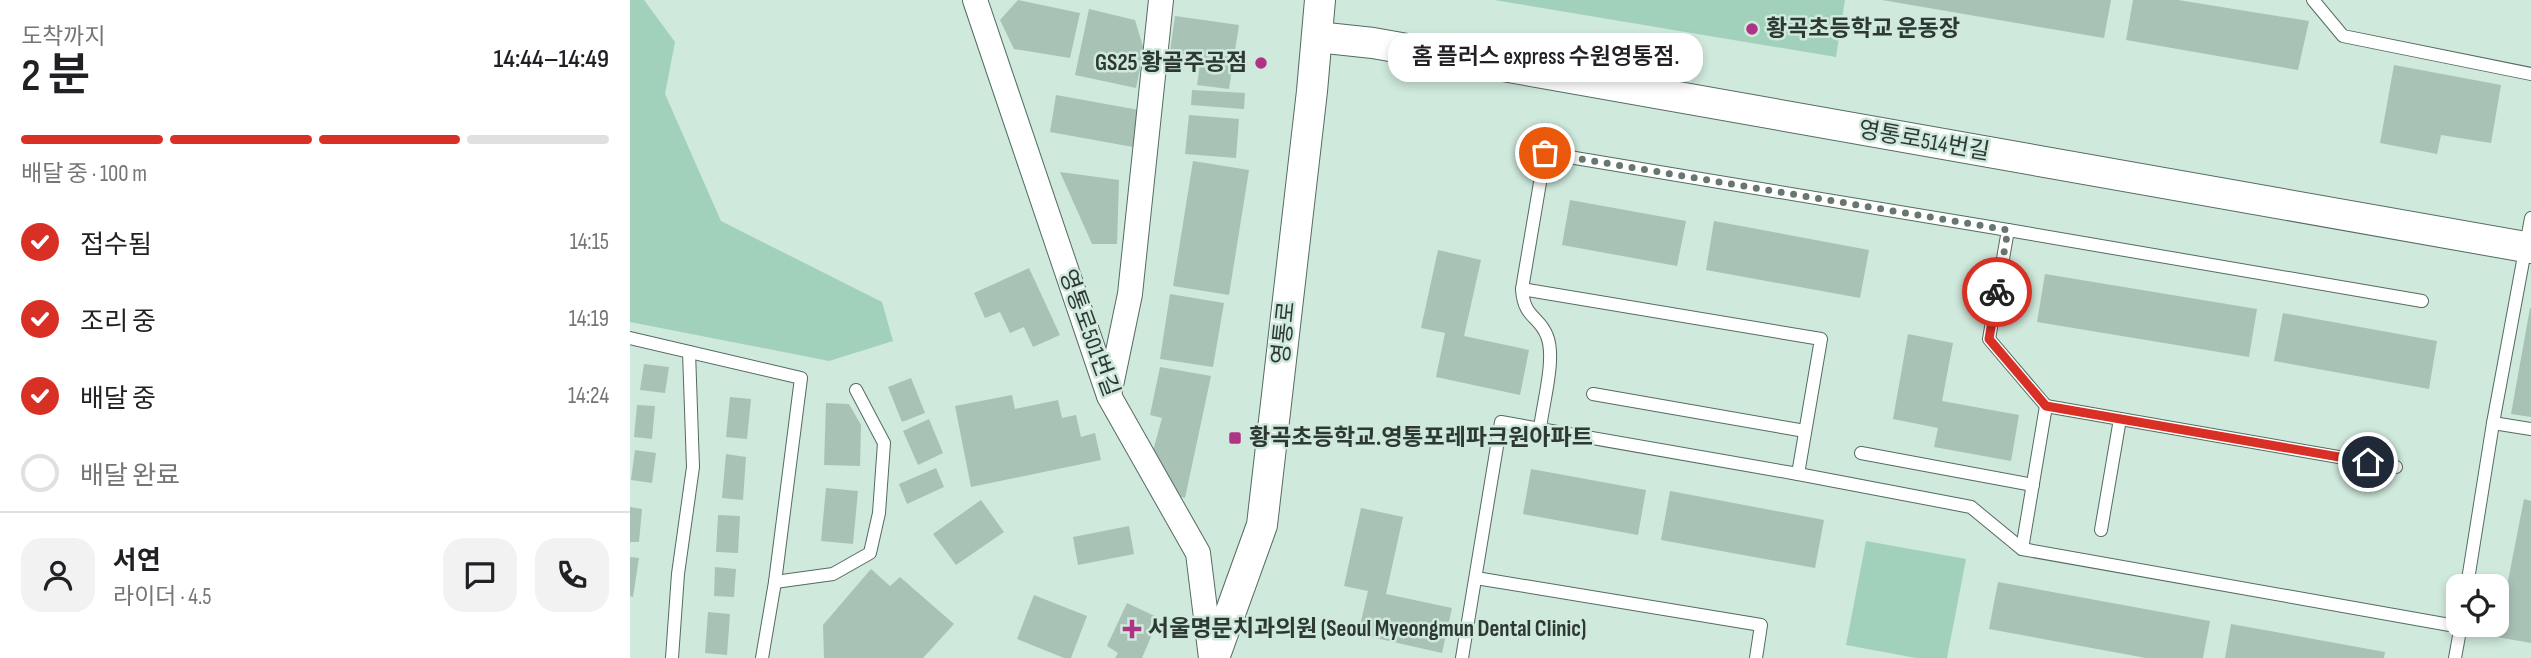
<!DOCTYPE html>
<html lang="ko">
<head>
<meta charset="utf-8">
<style>
  :root { --surface:#fff; --page:#f2f2f2; --text:#202124; --muted:#757577; --line:#e0e0e0; --accent:#d93025 }
  body { margin:0; font-family:"Sofia Sans Condensed","Noto Sans KR",sans-serif; background:var(--page); color:var(--text); height:100vh; display:flex; flex-direction:column; font-size:26px; white-space:nowrap }
  * { box-sizing:border-box; margin:0 }
  p { font-size:23px; color:var(--muted) }
  .icon { flex:none; width:38px; height:38px; fill:none; stroke:currentColor; stroke-width:2; stroke-linecap:round; stroke-linejoin:round }
  .map { position:relative; flex:1; overflow:hidden }
  .drawer { display:flex; flex-direction:column; background:var(--surface); width:630px }
  .drawer>* { flex:none }
  .buttons { position:absolute; left:1816px; top:574px; display:grid; gap:14px }
  .buttons a { display:grid; place-items:center; width:63px; height:63px; border-radius:14px; background:var(--surface); box-shadow:0 4px 10px #0003; font-size:35px }
  .pin { position:absolute; display:grid; place-items:center; width:60px; height:60px; color:#fff; margin:-30px; border:4px solid #fff; border-radius:50%; box-shadow:0 2px 7px #0007 }
  .courier { position:absolute; display:grid; place-items:center; width:70px; height:70px; margin:-35px; border:5px solid #d93025; border-radius:50%; background:#fff; color:#222; box-shadow:0 2px 9px #0007 }
  .bubble { position:absolute; height:49px; border-radius:21px; background:var(--surface); box-shadow:0 4px 10px #0003; font-size:23px; font-weight:600; line-height:49px; text-align:center }
  .headline em { font-style:normal; font-weight:600 }
  .headline div { display:flex; flex-direction:column-reverse }
  .headline { display:flex; align-items:center; justify-content:space-between; height:119px; padding:0 21px }
  h1 { font-size:46px; font-weight:600; line-height:52px }
  .bar { display:grid; grid-template-columns:repeat(4,1fr); gap:10px 7px; align-content:center; height:84px; padding:0 21px }
  .bar i { height:9px; border-radius:5px; background:var(--line) }
  .bar .selected { background:var(--accent) }
  .bar p { grid-column:span 4 }
  .line { display:flex; align-items:center; gap:18px; padding:0 21px; border-top:2px solid var(--line) }
  .line div { flex:1 }
  .round { display:grid; place-items:center; flex:none; width:74px; height:74px; border-radius:21px; background:var(--page) }
  ol { padding:0 21px; list-style:none }
  li { display:flex; align-items:center; gap:21px; height:77px }
  li p { margin-inline-start:auto }
  li .icon { padding:7px; border-radius:50%; background:var(--accent); color:#fff; stroke-width:4 }
  li:last-child { color:var(--muted) }
  li i { width:38px; height:38px; border:4px solid var(--line); border-radius:50% }
  main { display:flex; flex:1; min-height:0 }
  .map>svg:first-child { display:block }
</style>
</head>
<body>
<main>
<section class="drawer">
<div class="headline"><div><h1>2 분</h1><p>도착까지</p></div><em>14:44–14:49</em></div>
<div class="bar"><i class="selected"></i><i class="selected"></i><i class="selected"></i><i></i><p>배달 중 · 100 m</p></div>
<ol>
<li><svg class="icon" aria-label="check" viewBox="0 0 24 24"><path d="M5 12l5 5 9-10"/></svg>접수됨<p>14:15</p></li>
<li><svg class="icon" aria-label="check" viewBox="0 0 24 24"><path d="M5 12l5 5 9-10"/></svg>조리 중<p>14:19</p></li>
<li><svg class="icon" aria-label="check" viewBox="0 0 24 24"><path d="M5 12l5 5 9-10"/></svg>배달 중<p>14:24</p></li>
<li><i></i>배달 완료</li>
</ol>
<div class="line" style="height:126px"><a class="round"><svg class="icon" aria-label="person" viewBox="0 0 24 24"><circle cx="12" cy="8" r="4"/><path d="M4 21q1-7 8-7t8 7"/></svg></a><div><b>서연</b><p>라이더 · 4.5</p></div><a class="round"><svg class="icon" aria-label="chat" viewBox="0 0 24 24"><path d="M4 5h16v11H9l-5 4z"/></svg></a><a class="round"><svg class="icon" aria-label="phone" viewBox="0 0 24 24"><path d="M5 4h4l2 5-3 2q2 4 5 5l2-3 5 2v4C11 20 4 13 5 4z"/></svg></a></div>
</section>
<div class="map">
<svg width="1901" height="658" viewBox="0 0 1901 658">
  <rect width="100%" height="100%" fill="#cfe9dc"/>
  <g fill="#a2d1bb">
    <polygon points="0,0 14,0 45,42 35,94 91,221 252,302 263,341 199,361 0,322"/>
    <polygon points="864,0 1215,0 1206,57"/>
    <polygon points="1236,541 1336,559 1317,658 1286,658 1216,645"/>
  </g>
  <g fill="#a9c2b6">
    <polygon points="388,0 450,13 440,58 384,49 370,20"/>
    <polygon points="1252,0 1481,0 1474,38"/>
    <polygon points="1503,0 1548,0 1679,21 1668,70 1496,40"/>
    <polygon points="459,9 505,20 514,50 506,88 445,75"/>
    <polygon points="545,16 609,25 599,89 567,85 571,57 540,52"/>
    <polygon points="1764,65 1871,85 1861,143 1811,135 1807,154 1750,143"/>
    <polygon points="562,90 615,93 614,109 561,105"/>
    <polygon points="426,95 509,110 503,147 420,132"/>
    <polygon points="559,115 609,119 606,158 555,154"/>
    <polygon points="563,161 619,170 599,295 543,286"/>
    <polygon points="430,172 489,180 487,244 462,244"/>
    <polygon points="940,200 1056,221 1047,266 932,245"/>
    <polygon points="1084,221 1239,250 1230,298 1076,270"/>
    <polygon points="808,250 851,260 834,336 899,350 890,395 806,377 815,333 791,328"/>
    <polygon points="399,268 430,335 403,347 394,327 380,333 370,312 355,318 344,293"/>
    <polygon points="1415,274 1627,309 1619,357 1407,322"/>
    <polygon points="540,294 594,303 583,367 530,359"/>
    <polygon points="1900,308 1901,308 1901,417 1881,414"/>
    <polygon points="1653,313 1807,341 1799,389 1644,361"/>
    <polygon points="1278,334 1323,343 1312,401 1389,415 1381,461 1304,447 1308,428 1263,419"/>
    <polygon points="14,364 39,367 35,393 10,390"/>
    <polygon points="530,367 581,376 555,498 534,492 521,458 532,418 520,415"/>
    <polygon points="281,378 295,413 272,422 258,387"/>
    <polygon points="382,395 385,409 428,400 432,418 446,415 451,437 465,433 471,460 341,487 325,406"/>
    <polygon points="100,397 121,399 117,439 96,437"/>
    <polygon points="196,403 219,404 231,425 230,466 194,465"/>
    <polygon points="7,405 25,406 22,439 4,437"/>
    <polygon points="299,419 313,453 288,465 273,431"/>
    <polygon points="5,450 26,453 22,483 1,480"/>
    <polygon points="96,454 116,457 113,500 92,498"/>
    <polygon points="306,468 314,487 277,504 269,484"/>
    <polygon points="901,469 1016,490 1008,535 893,514"/>
    <polygon points="196,488 228,491 223,544 191,541"/>
    <polygon points="1040,491 1194,520 1185,568 1031,540"/>
    <polygon points="1894,499 1901,501 1901,643 1867,637"/>
    <polygon points="351,500 374,532 326,565 303,534"/>
    <polygon points="0,507 12,509 9,542 0,542"/>
    <polygon points="731,508 773,517 756,594 822,608 812,653 728,634 738,591 714,586"/>
    <polygon points="88,515 110,516 108,553 86,552"/>
    <polygon points="499,526 504,554 448,565 443,537"/>
    <polygon points="0,557 9,558 3,597 0,596"/>
    <polygon points="85,567 106,569 104,597 84,596"/>
    <polygon points="241,569 260,586 270,577 324,624 293,658 194,658 193,625"/>
    <polygon points="1368,582 1580,621 1573,658 1516,658 1359,629"/>
    <polygon points="404,595 457,616 441,658 434,658 387,639"/>
    <polygon points="497,603 529,618 512,658 485,658 488,653 477,646"/>
    <polygon points="78,612 100,614 97,655 75,653"/>
    <polygon points="1601,624 1755,652 1754,658 1595,658"/>
  </g>
  <g fill="none" stroke-linecap="round" stroke-linejoin="round">
    <defs>
      <g id="service">
        <polyline points="1683,0 1713,36 1901,74"/>
        <polyline points="1378,230 1792,301"/>
        <polyline points="892,289 1191,339 1168,474"/>
        <polyline points="0,338 171,378 145,582 132,658"/>
        <polyline points="963,394 1175,431"/>
        <polyline points="1416,406 1766,467"/>
        <polyline points="1863,423 1901,429"/>
        <path d="M 910,428 C 913,403 926,358 917,336 C 909,315 894,319 892,289 L 915,153 L 1378,230 L 1359,339 L 1416,406 L 1392,549"/>
        <polyline points="1231,453 1403,485"/>
        <polyline points="1471,530 1490,419"/>
        <polyline points="846,578 1131,625 1126,658"/>
        <polyline points="145,582 203,574 240,553 249,513 254,443 226,390"/>
        <polyline points="1837,586 1863,423 1901,218"/>
        <polyline points="42,658 48,574 63,467 59,352"/>
        <polyline points="832,658 871,422 1168,474 1341,507 1392,549 1831,627"/>
        <polyline points="1825,658 1831,625"/>
      </g>
      <g id="minor">
        <polyline points="345,0 479,396 568,553 581,658"/>
        <polyline points="479,395 500,294 531,0"/>
      </g>
      <g id="tertiary">
        <polyline points="687,37 743,43 1901,248"/>
        <polyline points="584,658 632,525 682,91 690,0"/>
      </g>
    </defs>
    <use href="#service" stroke="#556b61" stroke-width="14"/>
    <use href="#minor" stroke="#556b61" stroke-width="26"/>
    <use href="#tertiary" stroke="#556b61" stroke-width="32"/>
    <use href="#service" stroke="#fff" stroke-width="12"/>
    <use href="#minor" stroke="#fff" stroke-width="24"/>
    <use href="#tertiary" stroke="#fff" stroke-width="30"/>
  </g>
  <g fill="none" stroke-linecap="round" stroke-linejoin="round">
    <polyline stroke="#67776f" stroke-width="7" stroke-dasharray="0 12.6" points="915,153 1378,230 1367,292"/>
    <polyline stroke="#d93025" stroke-width="9" points="1367,292 1359,339 1416,406 1738,462"/>
  </g>
  <g fill="#af3384" stroke="#cfe9dc" stroke-width="2.5">
    <circle cx="1122" cy="29" r="7"/>
    <circle cx="631" cy="63" r="7"/>
    <rect x="598" y="431" width="14" height="14" rx="3.5"/>
    <path d="M498.5 618.5h7v7h7v7h-7v7h-7v-7h-7v-7h7z"/>
  </g>
  <g text-anchor="middle" dominant-baseline="central" stroke-width="5" stroke-linejoin="round" paint-order="stroke">
    <g font-size="23" font-weight="bold" fill="#2f3934" stroke="#cfe9dc" text-anchor="start">
      <text x="1136" y="29">황곡초등학교 운동장</text>
      <text x="617" y="63" text-anchor="end">GS25 황골주공점</text>
      <text x="619" y="438">황곡초등학교.영통포레파크원아파트</text>
      <text x="518" y="629">서울명문치과의원 (Seoul Myeongmun Dental Clinic)</text>
    </g>
    <g font-size="23" fill="#2f3934" stroke="#cfe9dc">
      <text transform="translate(1294 141) rotate(10)">영통로514번길</text>
      <text transform="translate(459 333) rotate(70)">영통로501번길</text>
      <text transform="translate(654 333) rotate(-84)">영통로</text>
    </g>
  </g>
</svg>
<div class="buttons">
<a><svg class="icon" aria-label="locate" viewBox="0 0 24 24"><circle cx="12" cy="12" r="6"/><path d="M12 2v4M12 18v4M2 12h4M18 12h4"/></svg></a>
</div>
<div class="pin" style="left:915px;top:153px;background:#ea580c"><svg class="icon" aria-label="bag" viewBox="0 0 24 24"><path d="M5 8h14l-1 12H6zM9 8a3 3 0 0 1 6 0"/></svg></div>
<div class="pin" style="left:1738px;top:462px;background:#1f2937"><svg class="icon" aria-label="home" viewBox="0 0 24 24"><path d="M3 11l9-7 9 7M6 9v11h12V9"/></svg></div>
<div class="courier" style="left:1367px;top:292px"><svg class="icon" aria-label="bike" viewBox="0 0 24 24"><circle cx="6" cy="16" r="4"/><circle cx="18" cy="16" r="4"/><path d="M6 16l4-8h5l3 8M10 8l3 8H6M13 5h3"/></svg></div>
<div class="bubble" style="left:758px;top:33px;width:315px">홈 플러스 express 수원영통점.</div>
</div>
</main>
</body>
</html>
